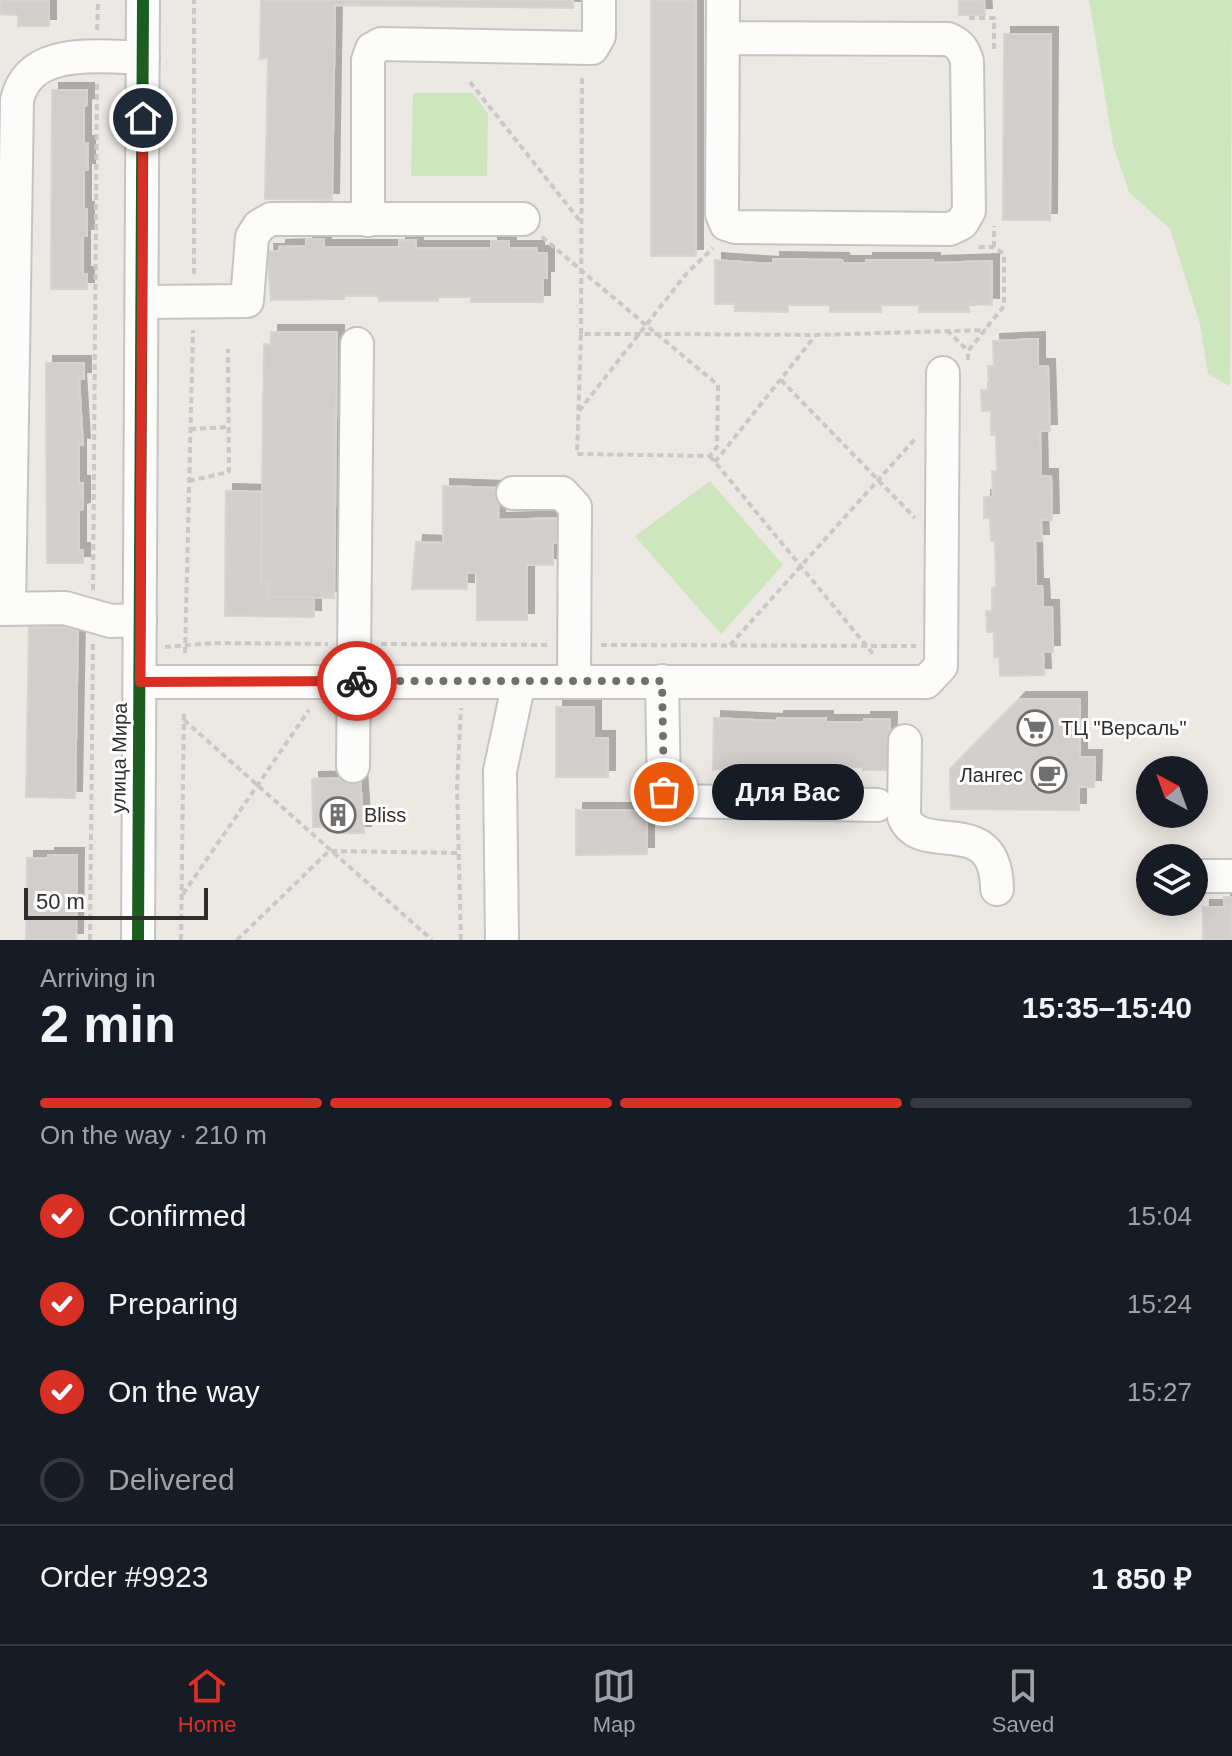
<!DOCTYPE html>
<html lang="en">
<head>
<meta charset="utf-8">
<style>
  :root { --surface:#171b24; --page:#20242c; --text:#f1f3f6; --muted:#9ea1a6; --line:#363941; --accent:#d93025 }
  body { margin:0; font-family:Helvetica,sans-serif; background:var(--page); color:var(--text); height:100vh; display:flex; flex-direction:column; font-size:30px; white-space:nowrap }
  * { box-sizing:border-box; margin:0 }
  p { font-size:26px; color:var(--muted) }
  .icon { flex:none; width:44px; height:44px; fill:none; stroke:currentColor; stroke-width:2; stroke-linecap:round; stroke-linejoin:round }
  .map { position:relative; height:940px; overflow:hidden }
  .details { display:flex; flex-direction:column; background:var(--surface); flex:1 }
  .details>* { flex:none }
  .needle { width:52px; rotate:319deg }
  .controls { position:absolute; left:1136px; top:756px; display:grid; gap:16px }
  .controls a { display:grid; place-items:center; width:72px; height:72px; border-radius:50%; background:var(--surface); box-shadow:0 4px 20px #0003; font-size:40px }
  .scale { position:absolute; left:24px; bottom:20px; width:184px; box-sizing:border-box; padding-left:8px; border:4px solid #2e2e2e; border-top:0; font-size:22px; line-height:28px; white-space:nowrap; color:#2e2e2e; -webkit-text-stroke:6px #fff; paint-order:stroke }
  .pin { position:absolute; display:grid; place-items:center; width:68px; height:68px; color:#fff; margin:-34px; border:4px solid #fff; border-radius:50%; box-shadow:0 2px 8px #0007 }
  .courier { position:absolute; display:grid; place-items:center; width:80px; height:80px; margin:-40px; border:6px solid #d93025; border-radius:50%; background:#fff; color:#222; box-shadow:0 2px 10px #0007 }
  .bubble { position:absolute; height:56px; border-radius:28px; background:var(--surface); box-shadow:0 4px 20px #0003; font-size:26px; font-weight:600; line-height:56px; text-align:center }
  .overview em { font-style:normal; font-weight:600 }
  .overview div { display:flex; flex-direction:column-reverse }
  .overview { display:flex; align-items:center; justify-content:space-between; height:136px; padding:0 40px }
  h1 { font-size:52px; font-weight:600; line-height:60px }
  .bar { display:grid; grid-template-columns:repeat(4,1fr); gap:12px 8px; align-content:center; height:96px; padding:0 40px }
  .bar i { height:10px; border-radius:6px; background:var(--line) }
  .bar .current { background:var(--accent) }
  .bar p { grid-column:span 4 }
  .line { display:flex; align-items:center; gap:20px; padding:0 40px; border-top:2px solid var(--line) }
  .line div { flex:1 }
  ol { padding:0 40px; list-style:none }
  li { display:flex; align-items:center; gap:24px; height:88px }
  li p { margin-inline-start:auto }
  li .icon { padding:8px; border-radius:50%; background:var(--accent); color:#fff; stroke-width:4 }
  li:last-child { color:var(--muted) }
  li i { width:44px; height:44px; border:4px solid var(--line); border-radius:50% }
  .tabs { display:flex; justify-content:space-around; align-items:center; height:112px; border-top:2px solid var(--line); background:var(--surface); font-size:22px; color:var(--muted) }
  .tabs a { display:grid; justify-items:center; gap:4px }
  .tabs .current { color:var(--accent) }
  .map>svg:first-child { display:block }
</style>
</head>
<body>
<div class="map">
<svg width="1232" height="940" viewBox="0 0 1232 940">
  <defs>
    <filter id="shadow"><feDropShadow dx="7" dy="-7" stdDeviation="0" flood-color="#0004"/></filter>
  </defs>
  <rect width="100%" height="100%" fill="#ece8e4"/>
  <g fill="#cee6be">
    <polygon points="1089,0 1232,0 1230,386 1208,374 1200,324 1170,229 1129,192 1113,145"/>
    <polygon points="413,93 473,93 488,114 487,176 411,176"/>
    <polygon points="710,481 783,565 721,634 635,536"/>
  </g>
  <g fill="#d1cecb" stroke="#d7d4d0" stroke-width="2" filter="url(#shadow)">
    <polygon points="0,0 49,1 49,26 18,26 18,15 0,14"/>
    <polygon points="261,0 573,0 573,8 335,5 332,200 265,199 268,58 260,59"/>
    <rect x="651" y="0" width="45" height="256"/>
    <polygon points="959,0 984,0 985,15 959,15"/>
    <polygon points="1004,34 1051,34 1050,220 1003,220"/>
    <polygon points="52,90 87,90 87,105 84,106 84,143 88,143 88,170 84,170 84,209 87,209 87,236 83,236 83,274 87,274 87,289 51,289"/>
    <polygon points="306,239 324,239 324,247 399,247 399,240 416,240 416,248 491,248 491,241 509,241 509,248 537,248 537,253 547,253 547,278 543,278 543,302 471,302 471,297 438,297 438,301 379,301 379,296 344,296 344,299 271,300 267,251 279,251 279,247 306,246"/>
    <polygon points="773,259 842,260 843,263 866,263 866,260 933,260 933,263 992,261 992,305 969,304 969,312 919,312 919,305 881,305 881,312 830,312 830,305 788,305 788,312 735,311 735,304 715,304 715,260 773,264"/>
    <polygon points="271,332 337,332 334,598 268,597 268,583 261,583 264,344 271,345"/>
    <polygon points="1038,339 1038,366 1048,366 1050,431 1040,431 1041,476 1051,476 1052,520 1041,520 1042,541 1035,541 1036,586 1042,586 1043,607 1052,607 1053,652 1043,652 1044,675 1000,676 999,657 994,657 994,632 987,632 986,611 992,611 992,588 996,588 995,541 991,541 990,518 984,518 984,497 993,497 992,471 997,471 996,435 991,435 991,411 982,411 981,390 989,390 988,366 994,366 993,341"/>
    <polygon points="46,363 84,363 84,379 79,379 83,445 79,444 79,483 83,483 83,509 79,510 79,550 83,550 83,563 47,563"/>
    <polygon points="443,486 499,488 498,520 558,518 558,543 553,543 553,565 527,565 527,620 477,620 477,573 467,573 467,589 412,589 416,542 443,543"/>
    <polygon points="226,491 262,492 261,583 268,583 268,597 314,597 314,617 225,616"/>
    <polygon points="29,627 78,628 75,798 26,797"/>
    <polygon points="1019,699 1080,699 1080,757 1095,757 1094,787 1079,787 1079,810 951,809 950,769"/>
    <polygon points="556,707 594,707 594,738 608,738 608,777 556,777"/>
    <polygon points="714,718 777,721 777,718 826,718 826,722 864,722 864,719 890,719 889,770 863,770 863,767 828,767 828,770 775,770 775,766 713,770"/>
    <polygon points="360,778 364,833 337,833 336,827 313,827 312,779"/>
    <polygon points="576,810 647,810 647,854 576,855"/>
    <polygon points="48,855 77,855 76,940 26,940 27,858 48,858"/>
    <polygon points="1224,897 1232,897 1232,940 1203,940 1203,907 1224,907"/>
  </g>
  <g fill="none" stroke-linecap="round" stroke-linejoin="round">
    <defs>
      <g id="minor">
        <path d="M 723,38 L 948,39 C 960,44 963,49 967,61 L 969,211 L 962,223 L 950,229 L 735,227 L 726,224 L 722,214 L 723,0"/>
        <polyline points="368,220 368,60 372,49 381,44 592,48 599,36 599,0"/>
        <polyline points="142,302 247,301 252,237 259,226 271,219 523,219"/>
        <polyline points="513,493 562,493 575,507 574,681"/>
        <path d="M 9,608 L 17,100 C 30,45 99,58 143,57"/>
        <polyline points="0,609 65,608 111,621 140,620"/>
        <polyline points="662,681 664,792 674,801 877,805"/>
        <polyline points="140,682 926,682 941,666 943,373"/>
        <path d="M 905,741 L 904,817 C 921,859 996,809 997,889"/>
        <polyline points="353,766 357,344"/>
        <polyline points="1194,876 1232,876"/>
        <polyline points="138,940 143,0"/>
        <polyline points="502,940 500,771 519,682"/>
      </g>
    </defs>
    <use href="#minor" stroke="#c5c4c5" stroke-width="36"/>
    <g stroke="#c9c9c8" stroke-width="4" stroke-dasharray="6 4" stroke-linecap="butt">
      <polyline points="969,18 994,18 994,49"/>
      <polyline points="97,30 98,0"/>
      <polyline points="470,82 580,221"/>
      <polyline points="542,237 647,326 657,334 718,385 717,447 710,456 577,454 581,334 657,334 816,335 986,330"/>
      <polyline points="994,247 994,226"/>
      <polyline points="194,274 194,0"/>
      <polyline points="947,330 968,351"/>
      <polyline points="581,334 582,76"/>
      <polyline points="968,360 968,351 1004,306 1004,254 994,247 978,247"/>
      <polyline points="781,380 915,518"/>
      <polyline points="579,411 686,274 713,248"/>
      <polyline points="190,429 228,427"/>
      <polyline points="710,456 874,655"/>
      <polyline points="715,462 815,336"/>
      <polyline points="189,481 229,472 228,349"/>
      <polyline points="93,590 97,82"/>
      <polyline points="381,644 548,645"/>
      <polyline points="601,645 916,646"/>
      <polyline points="730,645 915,439"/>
      <polyline points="165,647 214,643 328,644"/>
      <polyline points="185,653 193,330"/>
      <polyline points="184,720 432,940"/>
      <polyline points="183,894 309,710"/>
      <polyline points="90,940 93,642"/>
      <polyline points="181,940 184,710"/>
      <polyline points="237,940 329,851 459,853"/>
      <polyline points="461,940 457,787 461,708"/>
    </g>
    <use href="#minor" stroke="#fcfcfb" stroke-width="32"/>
    <defs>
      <polyline id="cycleway" points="138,940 143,0"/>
    </defs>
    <use href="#cycleway" stroke="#fff" stroke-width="17"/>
    <use href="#cycleway" stroke="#1b5e20" stroke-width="12"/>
  </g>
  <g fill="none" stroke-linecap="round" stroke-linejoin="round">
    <polyline stroke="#706f6e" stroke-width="8" stroke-dasharray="0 14.4" points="357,681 662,681 664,792"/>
    <polyline stroke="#d93025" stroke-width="10" points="143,118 140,682 357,681"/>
  </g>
  <defs>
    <symbol id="supermarket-ring" viewBox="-11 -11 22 22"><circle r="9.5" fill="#fff" stroke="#706f6e" stroke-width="1.5"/><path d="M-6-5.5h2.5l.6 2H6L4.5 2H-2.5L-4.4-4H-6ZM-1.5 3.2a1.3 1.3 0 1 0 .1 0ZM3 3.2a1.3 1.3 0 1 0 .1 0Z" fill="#706f6e"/></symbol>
    <symbol id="cafe-ring" viewBox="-11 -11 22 22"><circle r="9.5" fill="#fff" stroke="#706f6e" stroke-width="1.5"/><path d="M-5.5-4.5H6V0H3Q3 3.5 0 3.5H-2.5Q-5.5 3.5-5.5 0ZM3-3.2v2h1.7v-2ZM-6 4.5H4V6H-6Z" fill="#706f6e"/></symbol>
    <symbol id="building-ring" viewBox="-11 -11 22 22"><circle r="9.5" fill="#fff" stroke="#706f6e" stroke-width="1.5"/><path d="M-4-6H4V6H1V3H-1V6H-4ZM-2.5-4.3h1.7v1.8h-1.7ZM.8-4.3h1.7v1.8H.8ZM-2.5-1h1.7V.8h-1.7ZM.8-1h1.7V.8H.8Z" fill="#706f6e"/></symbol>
  </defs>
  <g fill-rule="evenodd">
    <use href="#supermarket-ring" x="1015" y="708" width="40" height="40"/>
    <use href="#cafe-ring" x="1029" y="755" width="40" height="40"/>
    <use href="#building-ring" x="318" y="795" width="40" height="40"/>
  </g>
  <g text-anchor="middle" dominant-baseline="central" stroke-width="6" stroke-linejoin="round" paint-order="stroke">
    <g font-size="20" fill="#2e2e2e" stroke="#fff" text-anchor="start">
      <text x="1061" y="728">ТЦ "Версаль"</text>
      <text x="1023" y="775" text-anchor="end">Лангес</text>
      <text x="364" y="815">Bliss</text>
    </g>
    <g font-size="20" fill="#2e2e2e" stroke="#fff">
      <text transform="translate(119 758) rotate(-89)">улица Мира</text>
    </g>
  </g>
</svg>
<div class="controls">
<a><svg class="needle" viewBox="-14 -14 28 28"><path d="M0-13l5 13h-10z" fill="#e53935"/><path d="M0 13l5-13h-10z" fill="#9ea1a6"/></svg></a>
<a><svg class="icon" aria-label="layers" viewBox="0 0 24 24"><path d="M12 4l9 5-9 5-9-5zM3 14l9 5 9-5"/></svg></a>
</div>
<div class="scale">50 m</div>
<div class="pin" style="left:664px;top:792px;background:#ea580c"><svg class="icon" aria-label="bag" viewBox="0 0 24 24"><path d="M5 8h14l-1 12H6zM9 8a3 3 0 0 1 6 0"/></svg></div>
<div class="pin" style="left:143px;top:118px;background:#1f2937"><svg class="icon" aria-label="home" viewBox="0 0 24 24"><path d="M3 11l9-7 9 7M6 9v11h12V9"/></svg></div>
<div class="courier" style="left:357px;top:681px"><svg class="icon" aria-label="bike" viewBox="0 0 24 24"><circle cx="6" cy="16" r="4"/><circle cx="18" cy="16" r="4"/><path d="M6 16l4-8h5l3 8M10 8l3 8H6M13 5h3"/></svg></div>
<div class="bubble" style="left:712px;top:764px;width:152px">Для Вас</div>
</div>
<section class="details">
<div class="overview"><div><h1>2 min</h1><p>Arriving in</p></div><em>15:35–15:40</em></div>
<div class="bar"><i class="current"></i><i class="current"></i><i class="current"></i><i></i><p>On the way · 210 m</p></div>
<ol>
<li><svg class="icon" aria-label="check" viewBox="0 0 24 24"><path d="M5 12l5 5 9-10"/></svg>Confirmed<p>15:04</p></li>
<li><svg class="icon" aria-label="check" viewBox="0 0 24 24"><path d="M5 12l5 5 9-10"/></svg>Preparing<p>15:24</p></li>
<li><svg class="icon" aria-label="check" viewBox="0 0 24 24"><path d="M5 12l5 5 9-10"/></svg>On the way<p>15:27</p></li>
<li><i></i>Delivered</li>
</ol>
<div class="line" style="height:104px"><div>Order #9923</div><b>1 850 ₽</b></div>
</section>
<nav class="tabs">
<a class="current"><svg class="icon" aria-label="home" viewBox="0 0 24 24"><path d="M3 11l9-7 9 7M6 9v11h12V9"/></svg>Home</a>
<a><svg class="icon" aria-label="map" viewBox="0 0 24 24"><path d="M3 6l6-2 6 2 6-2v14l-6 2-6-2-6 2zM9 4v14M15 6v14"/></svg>Map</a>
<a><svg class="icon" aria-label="saved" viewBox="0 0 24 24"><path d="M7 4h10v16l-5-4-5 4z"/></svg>Saved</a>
</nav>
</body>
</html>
